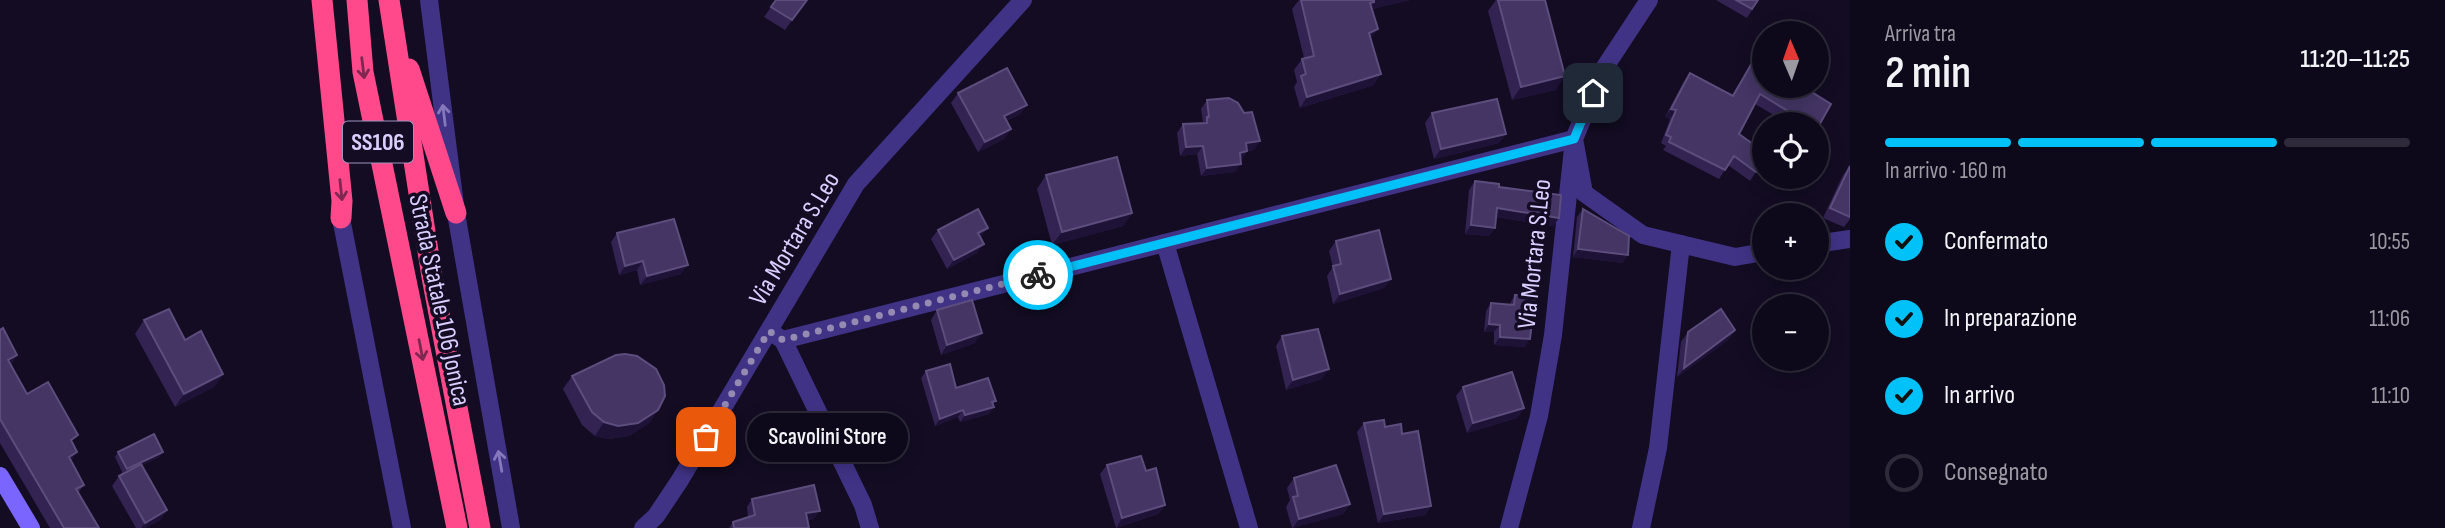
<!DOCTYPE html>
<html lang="it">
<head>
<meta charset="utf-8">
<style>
  :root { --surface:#0e091a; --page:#1c1727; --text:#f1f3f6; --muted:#9b9aa2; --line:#2e2a39; --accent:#00c2f9 }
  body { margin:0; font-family:"Sofia Sans Condensed",sans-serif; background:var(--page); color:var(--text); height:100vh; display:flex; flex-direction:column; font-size:26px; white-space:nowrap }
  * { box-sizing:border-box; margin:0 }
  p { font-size:23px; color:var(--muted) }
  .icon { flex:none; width:38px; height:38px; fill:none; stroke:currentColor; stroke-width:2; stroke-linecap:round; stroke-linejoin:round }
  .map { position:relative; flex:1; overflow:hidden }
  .sheet { display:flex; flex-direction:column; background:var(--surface); width:595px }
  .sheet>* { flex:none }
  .needle { width:46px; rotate:358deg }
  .controls { position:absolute; left:1752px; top:21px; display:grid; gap:14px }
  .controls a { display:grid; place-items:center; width:77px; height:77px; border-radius:50%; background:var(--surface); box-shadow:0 4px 18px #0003,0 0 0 2px var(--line); font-size:35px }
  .pin { position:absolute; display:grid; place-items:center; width:60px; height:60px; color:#fff; margin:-30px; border-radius:14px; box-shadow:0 4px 10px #0006 }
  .courier { position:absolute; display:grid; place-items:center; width:70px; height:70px; margin:-35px; border:5px solid #00c2f9; border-radius:50%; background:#fff; color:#222; box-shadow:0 2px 9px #0007 }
  .bubble { position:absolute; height:49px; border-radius:24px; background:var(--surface); box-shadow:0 4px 18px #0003,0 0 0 2px var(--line); font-size:23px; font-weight:600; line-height:49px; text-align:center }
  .headline em { font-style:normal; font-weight:600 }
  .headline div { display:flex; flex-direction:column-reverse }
  .headline { display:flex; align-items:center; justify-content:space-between; height:119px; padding:0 35px }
  h1 { font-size:46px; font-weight:600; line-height:52px }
  .bar { display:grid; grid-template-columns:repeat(4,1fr); gap:10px 7px; align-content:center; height:84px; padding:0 35px }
  .bar i { height:9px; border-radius:5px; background:var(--line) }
  .bar .on { background:var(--accent) }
  .bar p { grid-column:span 4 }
  ol { padding:0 35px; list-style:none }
  li { display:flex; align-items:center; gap:21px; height:77px }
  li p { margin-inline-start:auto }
  li .icon { padding:7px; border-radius:50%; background:var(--accent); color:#111; stroke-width:4 }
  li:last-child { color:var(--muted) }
  li i { width:38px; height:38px; border:4px solid var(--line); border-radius:50% }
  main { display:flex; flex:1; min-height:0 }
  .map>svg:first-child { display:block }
</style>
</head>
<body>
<main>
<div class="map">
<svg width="1850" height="528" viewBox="0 0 1850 528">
  <rect width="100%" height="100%" fill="#130c23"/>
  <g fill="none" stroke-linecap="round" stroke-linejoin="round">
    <g stroke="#403386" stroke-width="18">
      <polyline points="429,0 456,213 511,528"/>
      <polyline points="341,218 402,528"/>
      <polyline points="1165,243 1249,528"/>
      <polyline points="1816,244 1850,239"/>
      <polyline points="769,331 783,340 1574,139 1584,193 1643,235 1735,257 1764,252"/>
      <polyline points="783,340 863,505 870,528"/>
      <polyline points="643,528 656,516 680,480 856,184 1023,0"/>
      <polyline points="1509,528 1539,416 1553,335 1574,139 1603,70 1649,0"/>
      <polyline points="1641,528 1658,448 1681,244"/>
    </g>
    <polyline stroke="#7b65ff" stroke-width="18" points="0,476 31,528"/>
    <g stroke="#ff498a" stroke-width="21">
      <polyline points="322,0 342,201 341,218"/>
      <polyline points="357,0 363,72 457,528"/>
      <polyline points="389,0 432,277 480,528"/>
      <polyline points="409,69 456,213"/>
    </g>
  </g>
  <g fill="#332352">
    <polygon points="776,0 807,0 785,30 764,17"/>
    <polygon points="1299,0 1410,0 1372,9 1371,39 1374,85 1300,108 1294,87 1297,82 1294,70 1302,59 1304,58 1292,9"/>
    <polygon points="1496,0 1545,0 1556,90 1512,100 1488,11"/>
    <polygon points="1716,0 1758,0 1747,18"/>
    <polygon points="1756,56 1831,104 1816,131 1816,124 1789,124 1755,104 1739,134 1764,159 1750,181 1728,165 1719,179 1663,150 1666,146 1661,143 1670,119 1665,117 1684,81 1690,73 1732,95"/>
    <polygon points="958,93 1027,105 1020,114 1006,121 1011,129 1004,139 978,152 951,103"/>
    <polygon points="1207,100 1254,150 1247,151 1241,160 1235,172 1201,176 1197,154 1180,156 1177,133 1183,124 1202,124 1203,122 1201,109"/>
    <polygon points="1432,113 1506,134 1499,143 1434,159 1425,123"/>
    <polygon points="1850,166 1850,219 1844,227 1823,218 1843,175"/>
    <polygon points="1046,175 1132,213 1123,226 1052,245 1037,189"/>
    <polygon points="1475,181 1499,187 1559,218 1553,226 1496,217 1495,228 1489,236 1465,234 1469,190"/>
    <polygon points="1583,209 1623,263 1573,257 1577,217"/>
    <polygon points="938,230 981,238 977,253 947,269 931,239"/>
    <polygon points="617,233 681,274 640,285 637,270 619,275 611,242"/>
    <polygon points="1336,241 1391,279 1384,288 1333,304 1327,276 1333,267 1329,251"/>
    <polygon points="1515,295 1525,347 1494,345 1494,332 1484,332 1486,311 1491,303 1509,305"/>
    <polygon points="937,310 975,343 941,355 931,320"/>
    <polygon points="144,320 185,340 223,374 214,387 175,407 135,334"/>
    <polygon points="0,330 17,355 11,364 27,394 73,443 77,452 71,461 84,485 78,493 99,528 50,528 0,443"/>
    <polygon points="1735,330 1728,340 1677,377 1681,342 1688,332"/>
    <polygon points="1282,336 1322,379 1286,390 1276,346"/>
    <polygon points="926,371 956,388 993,404 994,407 989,414 960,422 958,417 935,426 921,378"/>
    <polygon points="572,376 658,410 649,423 629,436 608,439 595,436 582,425 563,389"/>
    <polygon points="1463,387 1524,408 1517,418 1467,433 1456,396"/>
    <polygon points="1364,423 1385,427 1402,434 1431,506 1425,515 1378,523 1357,432"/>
    <polygon points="118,452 163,452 159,457 142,465 167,510 160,520 146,528 136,528 112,486 119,476 123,474 115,457"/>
    <polygon points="1107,465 1146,471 1165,505 1158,514 1116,528 1100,474"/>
    <polygon points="1294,478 1350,504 1343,514 1292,528 1286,507 1290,500 1287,488"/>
    <polygon points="752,499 814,519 808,520 809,528 729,528 733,522 748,517 747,507"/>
  </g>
  <g fill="#1e1237">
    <polygon points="1373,0 1410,0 1369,10 1363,14"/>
    <polygon points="1378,29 1370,40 1369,33"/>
    <polygon points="1381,74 1374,85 1300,108 1307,97"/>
    <polygon points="1565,76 1556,90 1512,100 1521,87"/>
    <polygon points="1027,105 1020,114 997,126 1004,116"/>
    <polygon points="1671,109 1676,110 1670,119 1665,117"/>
    <polygon points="1011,129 1004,139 978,152 985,142"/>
    <polygon points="1506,134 1499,143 1434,159 1441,149"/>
    <polygon points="1260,141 1254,150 1240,151 1246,143"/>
    <polygon points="1203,146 1197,154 1180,156 1186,147"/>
    <polygon points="1247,151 1241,160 1240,153"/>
    <polygon points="1241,164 1235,172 1201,176 1207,168"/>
    <polygon points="1497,208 1559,218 1553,226 1491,216"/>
    <polygon points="1132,213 1123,226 1052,245 1062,232"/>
    <polygon points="1471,225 1495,228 1489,236 1465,234"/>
    <polygon points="988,228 981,237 972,243 978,233"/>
    <polygon points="984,244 977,253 947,269 954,260"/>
    <polygon points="1578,249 1628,255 1623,263 1573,257"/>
    <polygon points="643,261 637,270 619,275 625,266"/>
    <polygon points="688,265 681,274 640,285 647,276"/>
    <polygon points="1391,279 1384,288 1333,304 1340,294"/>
    <polygon points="1489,324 1500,325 1494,332 1484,332"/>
    <polygon points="1735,330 1728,340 1677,377 1684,368"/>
    <polygon points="982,333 975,343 941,355 947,345"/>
    <polygon points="1500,337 1530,339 1525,347 1494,345"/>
    <polygon points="17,355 10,365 8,360"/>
    <polygon points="1329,369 1322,379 1286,390 1293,380"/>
    <polygon points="223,374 214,387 175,407 184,394"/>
    <polygon points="996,401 991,407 994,407 989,414 960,422 965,415"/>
    <polygon points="1524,408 1517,418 1467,433 1473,423"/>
    <polygon points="658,410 649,423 629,436 608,439 595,436 604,422"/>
    <polygon points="963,410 958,417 935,426 940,419"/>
    <polygon points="77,452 70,463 69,457"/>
    <polygon points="163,452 159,457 123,474 127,469"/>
    <polygon points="1350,504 1343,514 1293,528 1299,519"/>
    <polygon points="1165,505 1158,514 1116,528 1122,518"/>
    <polygon points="1431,506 1425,515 1378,523 1384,514"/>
    <polygon points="167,510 160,520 146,528 141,528 145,523"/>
    <polygon points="820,511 814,519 801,521 806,513"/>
  </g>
  <g fill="#443565" stroke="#5c4d7d" stroke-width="2">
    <polygon points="776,0 807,0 792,20 771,7"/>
    <polygon points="1301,0 1374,0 1374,2 1370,3 1378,29 1369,33 1381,74 1307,97 1301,76 1306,74 1302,59 1314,56"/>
    <polygon points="1498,0 1545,0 1565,76 1521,87"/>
    <polygon points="1736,0 1758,0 1752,9"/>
    <polygon points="1756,56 1764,61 1764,86 1802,86 1831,104 1817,129 1816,124 1809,124 1760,94 1739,134 1764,152 1764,159 1756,172 1734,156 1725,170 1669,142 1671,137 1666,135 1676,110 1671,109 1690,73 1733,96"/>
    <polygon points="1007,68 1027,105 1004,116 1011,129 985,142 958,93"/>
    <polygon points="1229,98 1238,103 1244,113 1252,112 1260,141 1246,143 1247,151 1240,153 1241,164 1207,168 1203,146 1186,147 1183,124 1207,123 1207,117 1209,117 1207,100"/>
    <polygon points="1497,99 1506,134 1441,149 1432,113"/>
    <polygon points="1117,157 1132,213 1062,232 1046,175"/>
    <polygon points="1850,166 1850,217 1830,208"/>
    <polygon points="1475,181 1499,184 1499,187 1561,195 1559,218 1497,208 1495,228 1471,225"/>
    <polygon points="978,209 988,228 978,233 984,244 954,260 938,230"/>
    <polygon points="1583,209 1629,236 1628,255 1578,249"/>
    <polygon points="674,219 688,265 647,276 643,261 625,266 617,233"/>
    <polygon points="1379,230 1391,279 1340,294 1333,266 1341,264 1336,241"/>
    <polygon points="1515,295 1535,296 1530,339 1500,337 1500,325 1489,324 1491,303 1514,305"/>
    <polygon points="972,300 982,333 947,345 937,310"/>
    <polygon points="169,309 185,340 201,331 223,374 184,394 144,320"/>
    <polygon points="1721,309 1735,330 1684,368 1688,332"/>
    <polygon points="3,328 17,355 8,360 27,394 48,382 78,435 71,440 77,452 69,457 84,485 76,489 99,528 64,528 0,419 0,330"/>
    <polygon points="1318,329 1329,369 1293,380 1282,336"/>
    <polygon points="625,354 637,356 656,369 664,385 665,396 658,410 638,423 618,426 604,422 592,412 572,376 616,355"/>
    <polygon points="950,364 956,388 988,378 996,401 992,402 994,407 965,415 963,410 940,419 926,371"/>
    <polygon points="1512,372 1524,408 1473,423 1463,387"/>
    <polygon points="1384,420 1385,427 1401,424 1402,434 1418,431 1431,506 1384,514 1364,423"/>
    <polygon points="154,434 163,452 127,469 118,452"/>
    <polygon points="1141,456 1146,471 1156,468 1165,505 1122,518 1107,465"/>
    <polygon points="141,464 167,510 145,523 119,476"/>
    <polygon points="1336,465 1350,504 1299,519 1293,497 1298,496 1294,478"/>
    <polygon points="814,485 820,511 806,513 809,528 734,528 733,522 755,515 752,499"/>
  </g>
  <defs><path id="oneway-shaft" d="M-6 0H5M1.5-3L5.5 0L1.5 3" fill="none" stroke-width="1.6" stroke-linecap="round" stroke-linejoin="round" transform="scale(1.75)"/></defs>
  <g stroke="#7d2751">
    <use href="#oneway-shaft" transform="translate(363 68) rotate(83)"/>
    <use href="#oneway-shaft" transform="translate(341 190) rotate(84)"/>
    <use href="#oneway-shaft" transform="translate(421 350) rotate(79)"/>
  </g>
  <g stroke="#8579bc">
    <use href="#oneway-shaft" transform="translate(444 115) rotate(-97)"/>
    <use href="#oneway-shaft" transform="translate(500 461) rotate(-100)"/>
  </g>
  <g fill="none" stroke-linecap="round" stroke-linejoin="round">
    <polyline stroke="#948ab2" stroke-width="7" stroke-dasharray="0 12.6" points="706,437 769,331 783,340 1038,275"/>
    <polyline stroke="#00c2f9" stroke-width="9" points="1038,275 1574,139 1593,93"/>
  </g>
  <g text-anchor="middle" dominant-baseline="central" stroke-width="7" stroke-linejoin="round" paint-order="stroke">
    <rect fill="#130c23" stroke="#9e94bd" stroke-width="2" x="343" y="121.5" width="70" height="41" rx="5"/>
    <g font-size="24" font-weight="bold" fill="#d9ceff">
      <text x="378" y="142">SS106</text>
    </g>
    <g font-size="26" fill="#d9ceff" stroke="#130c23">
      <text transform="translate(795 239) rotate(-59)">Via Mortara S.Leo</text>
      <text transform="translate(1535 254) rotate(-84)">Via Mortara S.Leo</text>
      <text transform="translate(439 300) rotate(78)">Strada Statale 106 Jonica</text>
    </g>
  </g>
</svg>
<div class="controls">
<a><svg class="needle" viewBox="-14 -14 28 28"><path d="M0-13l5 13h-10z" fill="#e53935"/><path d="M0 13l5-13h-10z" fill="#9b9aa2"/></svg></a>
<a><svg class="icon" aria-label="locate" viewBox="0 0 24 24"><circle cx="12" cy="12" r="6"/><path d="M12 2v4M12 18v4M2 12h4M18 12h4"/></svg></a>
<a>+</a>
<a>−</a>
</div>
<div class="pin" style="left:706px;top:437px;background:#ea580c"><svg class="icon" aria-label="bag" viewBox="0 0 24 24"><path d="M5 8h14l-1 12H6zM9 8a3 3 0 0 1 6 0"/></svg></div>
<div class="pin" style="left:1593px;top:93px;background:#1f2937"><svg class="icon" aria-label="home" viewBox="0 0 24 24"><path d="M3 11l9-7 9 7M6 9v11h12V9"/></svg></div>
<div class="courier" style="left:1038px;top:275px"><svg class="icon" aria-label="bike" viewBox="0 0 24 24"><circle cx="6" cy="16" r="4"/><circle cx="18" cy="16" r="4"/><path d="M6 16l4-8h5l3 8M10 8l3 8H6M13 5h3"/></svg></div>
<div class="bubble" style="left:747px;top:413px;width:161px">Scavolini Store</div>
</div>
<section class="sheet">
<div class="headline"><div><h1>2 min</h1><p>Arriva tra</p></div><em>11:20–11:25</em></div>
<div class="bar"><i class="on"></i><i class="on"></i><i class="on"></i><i></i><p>In arrivo · 160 m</p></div>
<ol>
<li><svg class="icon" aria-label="check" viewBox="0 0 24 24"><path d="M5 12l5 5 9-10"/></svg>Confermato<p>10:55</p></li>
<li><svg class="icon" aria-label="check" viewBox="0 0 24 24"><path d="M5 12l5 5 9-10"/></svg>In preparazione<p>11:06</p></li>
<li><svg class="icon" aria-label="check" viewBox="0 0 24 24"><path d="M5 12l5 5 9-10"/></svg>In arrivo<p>11:10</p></li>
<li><i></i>Consegnato</li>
</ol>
</section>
</main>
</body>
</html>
